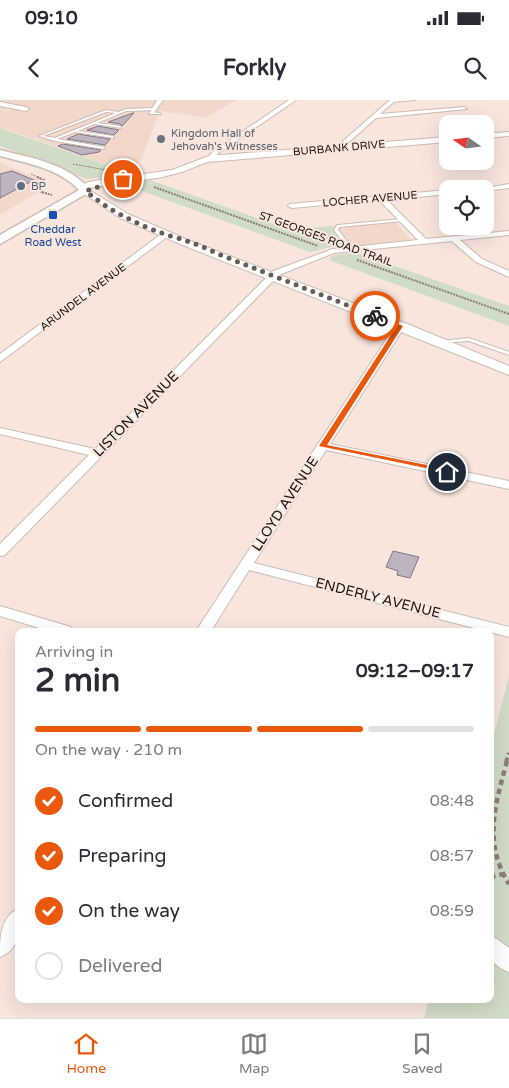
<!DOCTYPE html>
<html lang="en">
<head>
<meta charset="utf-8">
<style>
  :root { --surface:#fff; --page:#f2f2f3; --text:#2b2b33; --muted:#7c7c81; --line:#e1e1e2; --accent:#ea580c }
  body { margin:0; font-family:"Varela Round",sans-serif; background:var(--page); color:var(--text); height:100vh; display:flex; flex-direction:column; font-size:19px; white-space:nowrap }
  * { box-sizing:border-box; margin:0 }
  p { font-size:16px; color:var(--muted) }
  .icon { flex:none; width:28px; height:28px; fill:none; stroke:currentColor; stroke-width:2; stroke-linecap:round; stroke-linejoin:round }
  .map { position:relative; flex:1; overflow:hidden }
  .sheet { position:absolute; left:15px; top:528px; width:479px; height:375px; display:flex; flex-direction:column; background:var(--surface); border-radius:10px; box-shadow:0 5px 20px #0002 }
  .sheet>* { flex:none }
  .needle { width:32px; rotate:284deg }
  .fabs { position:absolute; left:439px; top:15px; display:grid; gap:10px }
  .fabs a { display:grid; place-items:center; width:55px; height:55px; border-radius:10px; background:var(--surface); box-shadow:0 5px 20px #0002; font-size:25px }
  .pin { position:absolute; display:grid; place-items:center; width:42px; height:42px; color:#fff; margin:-21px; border:2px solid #fff; border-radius:50%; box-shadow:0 1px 5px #0007 }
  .courier { position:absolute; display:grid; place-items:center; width:50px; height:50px; margin:-25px; border:4px solid #ea580c; border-radius:50%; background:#fff; color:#222; box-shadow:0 1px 6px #0007 }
  .headline em { font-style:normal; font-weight:700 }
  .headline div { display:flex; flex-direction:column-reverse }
  .headline { display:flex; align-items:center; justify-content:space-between; height:85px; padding:0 20px }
  h1 { font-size:32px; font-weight:700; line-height:38px }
  .bar { display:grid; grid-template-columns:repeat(4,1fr); gap:8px 5px; align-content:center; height:60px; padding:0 20px }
  .bar i { height:6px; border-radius:4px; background:var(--line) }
  .bar .selected { background:var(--accent) }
  .bar p { grid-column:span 4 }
  ol { padding:0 20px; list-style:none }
  li { display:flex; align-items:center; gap:15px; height:55px }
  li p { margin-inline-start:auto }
  li .icon { padding:5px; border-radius:50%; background:var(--accent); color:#fff; stroke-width:4 }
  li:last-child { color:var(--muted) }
  li i { width:28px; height:28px; border:2px solid var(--line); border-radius:50% }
  .status { display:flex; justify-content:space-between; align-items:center; height:35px; padding:0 25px; background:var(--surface); direction:ltr }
  .status svg { height:14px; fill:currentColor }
  header { display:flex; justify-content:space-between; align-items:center; height:65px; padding:0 20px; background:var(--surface); font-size:22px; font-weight:700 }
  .tab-bar { display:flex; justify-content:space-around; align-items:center; height:70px; border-top:1px solid var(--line); background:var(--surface); font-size:14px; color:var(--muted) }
  .tab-bar a { display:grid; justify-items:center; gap:2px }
  .tab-bar .selected { color:var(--accent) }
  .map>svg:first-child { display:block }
</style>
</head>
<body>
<div class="status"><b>09:10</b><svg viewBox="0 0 49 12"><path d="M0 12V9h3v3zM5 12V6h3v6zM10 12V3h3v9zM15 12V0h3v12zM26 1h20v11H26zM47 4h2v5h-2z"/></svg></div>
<header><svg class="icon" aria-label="back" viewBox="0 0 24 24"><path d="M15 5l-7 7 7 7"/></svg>Forkly<svg class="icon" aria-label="search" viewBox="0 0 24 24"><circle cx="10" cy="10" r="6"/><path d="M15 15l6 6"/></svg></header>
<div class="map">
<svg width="509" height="918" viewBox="0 0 509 918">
  <rect width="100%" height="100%" fill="#f8e6dd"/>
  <g fill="#f2d8cb">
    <polygon points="0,0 236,0 206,18 160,11 141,60 124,71 0,27"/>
    <polygon points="0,63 42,80 40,91 0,115"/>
    <polygon points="393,119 411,140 345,147 331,126"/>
  </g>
  <g fill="#d1dcc6">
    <polygon points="0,28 132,74 87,79 0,46"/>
    <polygon points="150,80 290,130 331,126 344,144 310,152 120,83"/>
    <polygon points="355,152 509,206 509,226 329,160 332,156"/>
    <polygon points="509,575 509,918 424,918 429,899 490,899 490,651"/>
  </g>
  <g fill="#beb3c1" stroke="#817784">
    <polygon points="133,13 134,13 122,26 120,24 108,22"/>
    <polygon points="98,26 119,30 114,35 87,30"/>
    <polygon points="78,34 110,39 105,45 67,39"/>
    <polygon points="63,44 101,50 99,52 82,55 58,46"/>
    <polygon points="12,71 34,80 0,98 0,74"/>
    <polygon points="393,451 419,457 410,478 397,475 398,471 386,467"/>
  </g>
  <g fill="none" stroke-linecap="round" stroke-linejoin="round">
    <defs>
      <g id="lane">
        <polygon points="392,0 415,0 391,2"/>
        <path d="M 154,8 L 155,10 L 126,11 L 97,23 L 120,26 L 121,28 L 94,24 L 78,31 L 113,36 L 114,38 L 75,32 L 57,39 L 105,47 L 104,49 L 55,41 L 39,36 L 106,10 L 118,12 L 126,9 ZM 106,12 L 116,13 L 55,38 L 43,36 Z"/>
        <polygon points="150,12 160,13 161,14 151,14"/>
        <polygon points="402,119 403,119 403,121 339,127 338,130 353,149 351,150 350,150 334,130 337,125 338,125"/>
        <polygon points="469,238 509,252 509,255 469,241 441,243 439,242 441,241"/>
      </g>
      <g id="street">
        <polygon points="157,0 163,0 153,14 149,14"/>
        <polygon points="289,0 296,0 214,56 210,56 210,54"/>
        <polygon points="390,0 396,0 380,14 464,7 467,9 376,18 349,42 353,47 348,48 343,41"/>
        <polygon points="0,2 26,7 29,9 26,11 0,6"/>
        <polygon points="509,84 509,88 485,91 485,89 481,89"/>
        <polygon points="448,90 448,94 387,100 426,139 509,131 509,135 460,140 482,159 509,171 509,177 476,162 452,141 334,153 279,175 5,455 0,456 0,444 89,355 0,334 0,328 95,349 273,171 333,149 418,140 379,100 292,108 288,106 289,104"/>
        <polygon points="164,132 171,134 0,262 0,254"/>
        <polygon points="400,223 405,226 330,344 509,381 509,389 326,350 254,463 509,527 509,537 249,470 211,531 196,531 395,226"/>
        <polygon points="0,506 71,527 74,531 49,531 0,516"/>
        <path d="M 19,808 C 19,827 21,849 0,857 C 0,838 0,817 19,808 Z"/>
        <polygon points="490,836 497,839 509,848 509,872 502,869 490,860"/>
      </g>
      <g id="secondary">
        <polygon points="509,32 509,36 485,38 485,34"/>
        <polygon points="448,37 448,42 207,62 182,72 163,77 81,89 76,86 93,81 172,70 214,54 221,55"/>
        <polygon points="86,88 128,114 188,140 405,223 509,266 509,275 180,144 120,118 83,93 83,89"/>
      </g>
      <path id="primary" d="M 0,50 C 32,58 70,64 91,91 L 0,144 L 0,135 L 79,90 C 60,69 27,63 0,56 Z"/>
    </defs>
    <use href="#lane" stroke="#cdbbb3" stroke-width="2"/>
    <use href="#street" stroke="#cdbbb3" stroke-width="2"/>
    <use href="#secondary" stroke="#cdbbb3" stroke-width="2"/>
    <use href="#primary" stroke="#cdbbb3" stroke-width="3"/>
    <g stroke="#8b7f79" stroke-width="1" stroke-dasharray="2 1" stroke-linecap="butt">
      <polyline points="73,64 106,70"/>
      <polyline points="31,74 40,78"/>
    </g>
    <g stroke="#8b7f79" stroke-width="2" stroke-dasharray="2 1" stroke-linecap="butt">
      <polyline points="37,77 44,80 41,92 52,95"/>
      <polyline points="154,87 318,146"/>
      <polyline points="357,160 509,214"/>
    </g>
    <polyline stroke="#8b7f79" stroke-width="4" stroke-dasharray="4.5 3" stroke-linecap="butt" points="506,662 509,653"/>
    <g stroke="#8b7f79" stroke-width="4.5" stroke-dasharray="5.5 4" stroke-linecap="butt">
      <path d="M 507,661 C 495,705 483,743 509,784"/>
      <polyline points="490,777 503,774"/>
    </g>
    <use href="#lane" fill="#fff" fill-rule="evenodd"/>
    <use href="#street" fill="#fff" fill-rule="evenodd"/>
    <use href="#secondary" fill="#fff" fill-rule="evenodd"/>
    <use href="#primary" fill="#fff" fill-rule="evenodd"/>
  </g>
  <polygon fill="#ea580c" points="373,215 403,226 327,345 447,369 450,370 450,373 319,346 397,226 373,217"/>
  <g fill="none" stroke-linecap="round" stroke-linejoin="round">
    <path stroke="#675d58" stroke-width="5" stroke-dasharray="0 9" d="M 123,79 L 86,91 C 109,111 139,125 167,135 C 185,140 201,145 218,154 L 375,216"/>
  </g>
  <circle fill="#6b7280" stroke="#f8e6dd" stroke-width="2" cx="161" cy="39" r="5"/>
  <circle fill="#5c6f8a" stroke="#f8e6dd" stroke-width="2" cx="21" cy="86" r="5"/>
  <rect fill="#1a4fb4" stroke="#f8e6dd" stroke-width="2" x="48" y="110" width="10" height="10" rx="2.5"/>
  <g text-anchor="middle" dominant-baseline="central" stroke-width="4" stroke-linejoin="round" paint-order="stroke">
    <g font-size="11" fill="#5b616d" stroke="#f8e6dd" text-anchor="start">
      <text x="171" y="33">Kingdom Hall of<tspan x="171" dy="13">Jehovah's Witnesses</tspan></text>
    </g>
    <g font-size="11" fill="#191310" stroke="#f8e6dd">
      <text transform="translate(339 48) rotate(-5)">BURBANK DRIVE</text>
      <text transform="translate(370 99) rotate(-5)">LOCHER AVENUE</text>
      <text transform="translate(326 139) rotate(20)">ST GEORGES ROAD TRAIL</text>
      <text transform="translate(83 197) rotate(-37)">ARUNDEL AVENUE</text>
    </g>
    <g font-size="11" fill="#4e5e75" stroke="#f8e6dd" text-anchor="start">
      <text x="31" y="86">BP</text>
    </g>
    <g font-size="11" fill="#164399" stroke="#f8e6dd">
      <text x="53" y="129">Cheddar<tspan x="53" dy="13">Road West</tspan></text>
    </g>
    <g font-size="14" fill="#191310" stroke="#f8e6dd">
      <text transform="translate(136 314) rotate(-45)">LISTON AVENUE</text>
      <text transform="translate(285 404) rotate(-57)">LLOYD AVENUE</text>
      <text transform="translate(378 498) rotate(14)">ENDERLY AVENUE</text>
    </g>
  </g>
</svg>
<div class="fabs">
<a><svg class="needle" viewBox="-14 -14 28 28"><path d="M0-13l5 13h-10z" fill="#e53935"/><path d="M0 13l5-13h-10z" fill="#7c7c81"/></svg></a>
<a><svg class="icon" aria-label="locate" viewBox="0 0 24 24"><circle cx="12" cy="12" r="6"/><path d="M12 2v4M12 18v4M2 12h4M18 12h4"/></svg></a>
</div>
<div class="pin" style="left:123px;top:79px;background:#ea580c"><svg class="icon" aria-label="bag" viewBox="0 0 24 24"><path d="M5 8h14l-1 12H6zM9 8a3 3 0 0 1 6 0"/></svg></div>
<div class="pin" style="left:447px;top:372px;background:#1f2937"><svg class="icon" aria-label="home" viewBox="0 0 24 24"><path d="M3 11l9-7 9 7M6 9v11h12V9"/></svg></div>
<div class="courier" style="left:375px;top:216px"><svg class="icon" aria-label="bike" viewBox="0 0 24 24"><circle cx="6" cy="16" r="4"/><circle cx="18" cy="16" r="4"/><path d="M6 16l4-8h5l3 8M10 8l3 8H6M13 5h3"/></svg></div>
<section class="sheet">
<div class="headline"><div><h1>2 min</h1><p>Arriving in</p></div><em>09:12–09:17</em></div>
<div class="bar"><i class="selected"></i><i class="selected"></i><i class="selected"></i><i></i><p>On the way · 210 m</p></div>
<ol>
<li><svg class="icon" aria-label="check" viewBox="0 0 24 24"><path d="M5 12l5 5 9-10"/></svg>Confirmed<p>08:48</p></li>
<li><svg class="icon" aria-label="check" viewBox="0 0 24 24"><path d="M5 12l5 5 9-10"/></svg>Preparing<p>08:57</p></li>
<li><svg class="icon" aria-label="check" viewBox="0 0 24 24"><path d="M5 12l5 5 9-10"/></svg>On the way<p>08:59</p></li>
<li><i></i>Delivered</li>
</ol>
</section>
</div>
<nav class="tab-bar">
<a class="selected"><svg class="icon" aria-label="home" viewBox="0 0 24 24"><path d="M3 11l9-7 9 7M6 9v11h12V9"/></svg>Home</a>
<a><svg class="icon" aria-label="map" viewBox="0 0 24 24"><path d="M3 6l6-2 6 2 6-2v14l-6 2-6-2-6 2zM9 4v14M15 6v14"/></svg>Map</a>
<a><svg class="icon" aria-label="saved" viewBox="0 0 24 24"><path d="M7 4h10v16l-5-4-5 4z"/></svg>Saved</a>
</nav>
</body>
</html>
